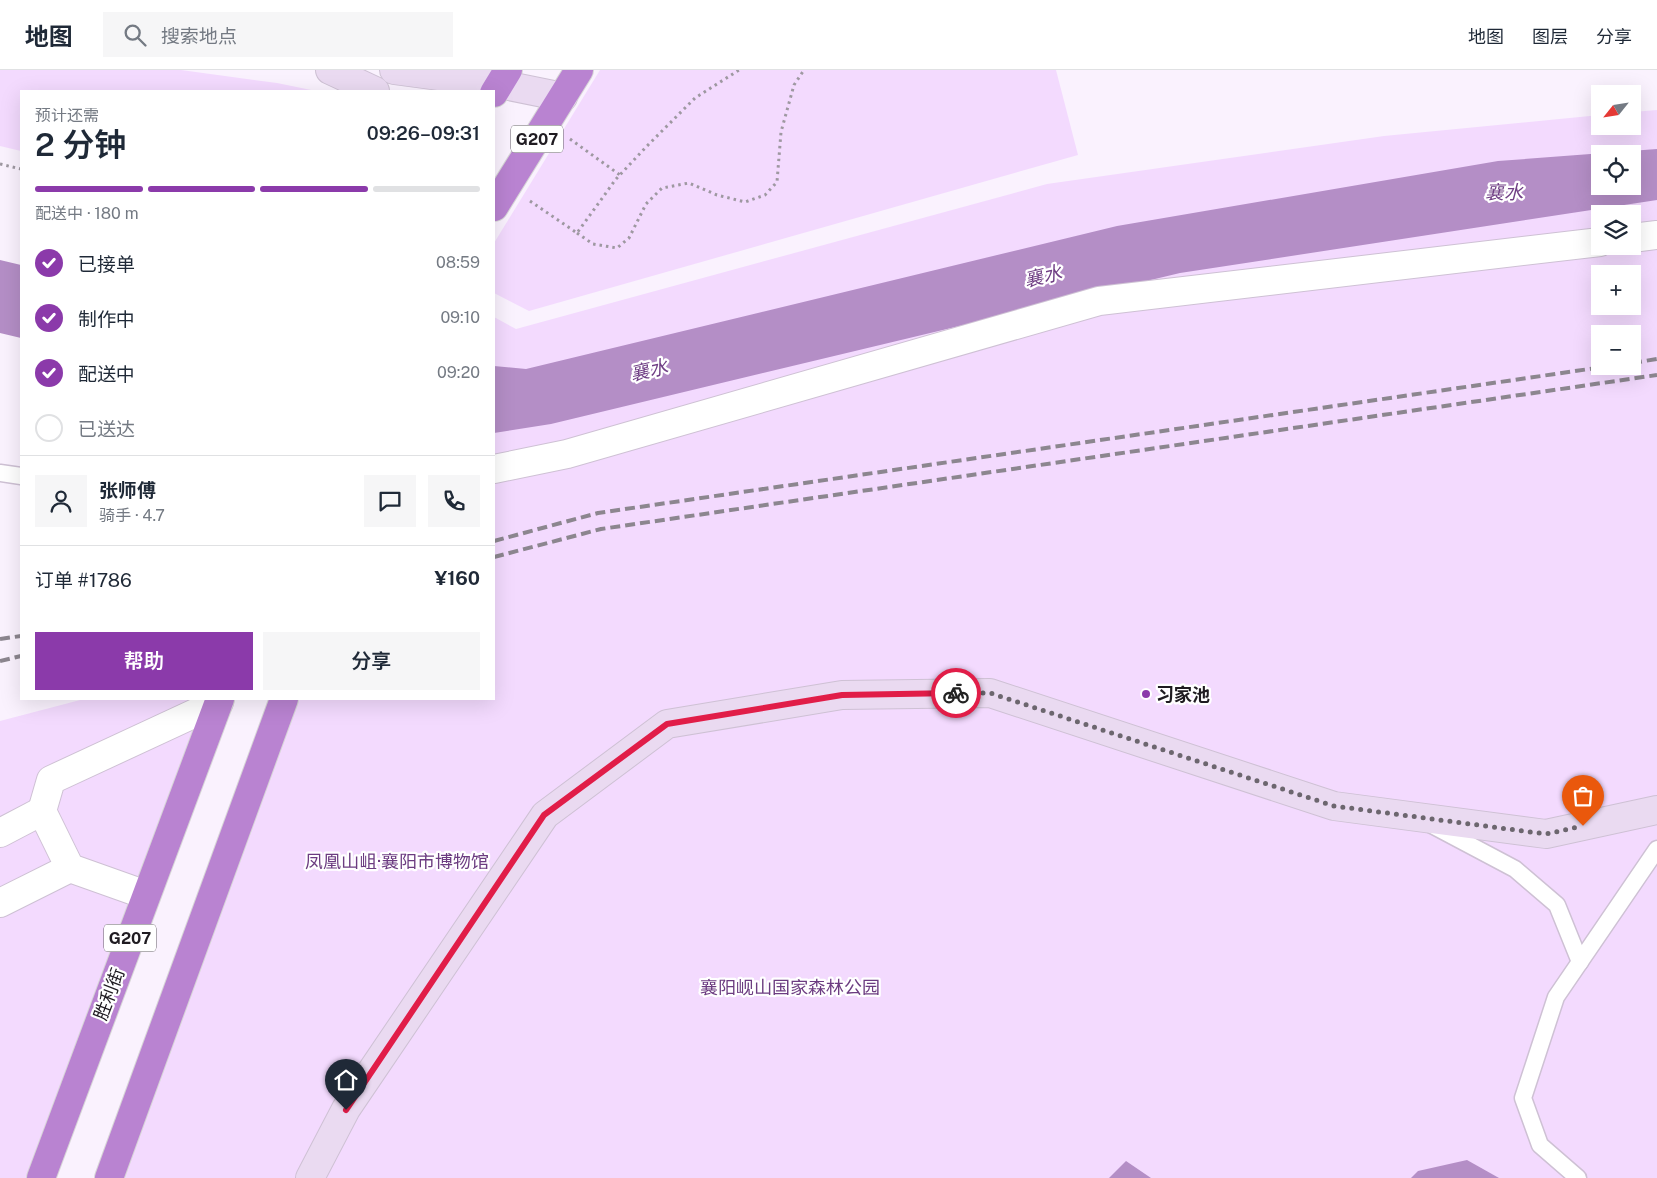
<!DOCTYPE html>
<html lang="zh">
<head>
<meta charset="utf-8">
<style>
  :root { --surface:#fff; --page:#f6f6f7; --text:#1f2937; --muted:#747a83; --line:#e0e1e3; --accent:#8b3aaa }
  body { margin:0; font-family:"Public Sans","Noto Sans SC",sans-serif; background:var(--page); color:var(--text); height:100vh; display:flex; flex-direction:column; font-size:19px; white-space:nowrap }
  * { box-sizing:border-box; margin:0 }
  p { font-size:16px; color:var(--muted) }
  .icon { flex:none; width:28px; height:28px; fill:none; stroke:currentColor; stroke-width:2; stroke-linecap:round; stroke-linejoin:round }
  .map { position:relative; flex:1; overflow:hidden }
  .panel { position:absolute; left:20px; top:20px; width:475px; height:610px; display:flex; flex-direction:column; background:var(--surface); border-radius:0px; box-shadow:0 5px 20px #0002 }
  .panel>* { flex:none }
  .needle { width:32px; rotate:240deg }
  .buttons { position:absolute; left:1591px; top:15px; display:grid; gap:10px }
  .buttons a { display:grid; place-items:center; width:50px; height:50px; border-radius:0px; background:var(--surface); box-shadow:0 5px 20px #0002; font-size:25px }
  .pin { position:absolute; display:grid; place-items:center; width:42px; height:42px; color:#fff; margin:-51px -21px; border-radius:50% 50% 50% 0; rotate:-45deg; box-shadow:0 0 5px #0007 }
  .pin .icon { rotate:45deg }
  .courier { position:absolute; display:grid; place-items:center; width:50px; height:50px; margin:-25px; border:4px solid #e11d48; border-radius:50%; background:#fff; color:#222; box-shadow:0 1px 6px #0007 }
  .head em { font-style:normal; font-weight:600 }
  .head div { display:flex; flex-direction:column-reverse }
  .head { display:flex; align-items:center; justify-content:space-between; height:85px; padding:0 15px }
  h1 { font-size:32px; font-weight:600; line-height:38px }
  .bar { display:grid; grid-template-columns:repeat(4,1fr); gap:8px 5px; align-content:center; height:60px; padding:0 15px }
  .bar i { height:6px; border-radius:4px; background:var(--line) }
  .bar .active { background:var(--accent) }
  .bar p { grid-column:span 4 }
  .line { display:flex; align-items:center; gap:12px; padding:0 15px; border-top:1px solid var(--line) }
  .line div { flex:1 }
  .round { display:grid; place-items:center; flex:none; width:52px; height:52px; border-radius:0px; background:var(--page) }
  ol { padding:0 15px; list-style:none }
  li { display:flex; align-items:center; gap:15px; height:55px }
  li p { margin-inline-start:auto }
  li .icon { padding:5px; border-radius:50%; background:var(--accent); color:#fff; stroke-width:4 }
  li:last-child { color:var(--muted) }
  li i { width:28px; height:28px; border:2px solid var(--line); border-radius:50% }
  .primary-button { display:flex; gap:10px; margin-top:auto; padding:10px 15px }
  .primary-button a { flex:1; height:58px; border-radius:0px; background:var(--accent); color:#fff; font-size:20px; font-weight:600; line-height:58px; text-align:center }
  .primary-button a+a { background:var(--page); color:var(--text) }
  header { display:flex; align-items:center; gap:30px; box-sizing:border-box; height:70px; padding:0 25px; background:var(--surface); border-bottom:1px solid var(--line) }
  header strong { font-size:24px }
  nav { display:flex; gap:28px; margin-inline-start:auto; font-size:18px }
  .search { width:350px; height:45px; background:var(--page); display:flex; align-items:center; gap:12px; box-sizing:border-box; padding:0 18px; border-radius:0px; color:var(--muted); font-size:19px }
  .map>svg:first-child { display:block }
</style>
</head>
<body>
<header>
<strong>地图</strong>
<div class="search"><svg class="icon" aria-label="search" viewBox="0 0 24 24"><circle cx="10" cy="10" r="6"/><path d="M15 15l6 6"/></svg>搜索地点</div>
<nav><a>地图</a><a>图层</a><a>分享</a></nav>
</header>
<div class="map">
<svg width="1657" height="1108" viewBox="0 0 1657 1108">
  <rect width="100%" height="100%" fill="#faf2fe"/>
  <g fill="#f3dafe" fill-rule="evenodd">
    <polygon points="0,0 181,0 277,13 316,21 21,21 21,81 0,76"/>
    <polygon points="600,0 1056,0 1078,85 529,241 494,223 494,173"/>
    <path d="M 1657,40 L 1657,1108 L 109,1108 L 284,629 L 494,629 L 494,247 L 516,259 L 1047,114 L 1384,66 L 1600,45 L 1600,56 L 1632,56 L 1633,42 ZM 1600,84 L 1632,84 L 1632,116 L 1600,116 ZM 1600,144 L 1632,144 L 1632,176 L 1600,176 ZM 1600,204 L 1632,204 L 1632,236 L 1600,236 ZM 1600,264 L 1632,264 L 1632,296 L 1600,296 Z"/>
    <polygon points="84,629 220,629 41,1108 0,1108 0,651"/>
  </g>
  <g fill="#b48ec6" fill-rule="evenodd">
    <path d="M 1657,79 L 1657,130 L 1180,203 L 551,354 L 494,363 L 494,296 L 526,299 L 1117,156 L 1498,91 ZM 1600,84 L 1632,84 L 1632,116 L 1600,116 Z"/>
    <polygon points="0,190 21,195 21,268 0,263"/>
    <polygon points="1467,1090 1499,1108 1411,1108 1418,1101"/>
    <polygon points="1126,1091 1151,1108 1109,1108"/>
  </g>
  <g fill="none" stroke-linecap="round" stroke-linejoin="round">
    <defs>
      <g id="lane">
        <polyline points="0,403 21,406"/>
        <polyline points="1432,755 1515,799 1557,835 1580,892"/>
        <polyline points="1578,1108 1540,1075 1523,1028 1556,927 1657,779"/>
      </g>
      <g id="street">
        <polyline points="1632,168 1657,165"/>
        <polyline points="494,399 567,384 1099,231 1600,172"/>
        <polyline points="0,763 42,741"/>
        <polyline points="146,825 70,798 42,741 51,710 219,632"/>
        <polyline points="0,833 70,798"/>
      </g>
      <g id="secondary">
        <polyline points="330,0 375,21"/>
        <polyline points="394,0 499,14 563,27"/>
        <polyline points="310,1108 346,1039 545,745 667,654 842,625 990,623 1334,736 1546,764 1657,740"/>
      </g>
      <g id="highway">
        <polyline points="494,23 508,0"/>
        <polyline points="494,137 579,0"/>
        <polyline points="41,1108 220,629"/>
        <polyline points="109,1108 284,629"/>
      </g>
    </defs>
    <use href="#lane" stroke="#cec1d4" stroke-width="19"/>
    <use href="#street" stroke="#cec1d4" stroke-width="30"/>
    <use href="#secondary" stroke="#cec1d4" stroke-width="30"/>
    <use href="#highway" stroke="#d7d6d7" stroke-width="30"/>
    <g stroke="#9e98a1" stroke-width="3" stroke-dasharray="2.5 4" stroke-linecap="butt">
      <polyline points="570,69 620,105"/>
      <polyline points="0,94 21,99"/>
      <polyline points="530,131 577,163 616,109 647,76 695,28 739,0"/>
      <polyline points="577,163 593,174 617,178 629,168 646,134 662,118 689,113 717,125 745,132 765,125 777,112 781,62 794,15 804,0"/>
    </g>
    <use href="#lane" stroke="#fff" stroke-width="16"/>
    <use href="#street" stroke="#fff" stroke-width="28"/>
    <use href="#secondary" stroke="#eadaf1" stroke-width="28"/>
    <use href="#highway" stroke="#b983d1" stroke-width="28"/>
    <g stroke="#8c868f" stroke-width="4" stroke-dasharray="10 5" stroke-linecap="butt">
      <polyline points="1632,293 1657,289"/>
      <polyline points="494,471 598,443 1610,296"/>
      <polyline points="494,487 601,459 1657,305"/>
      <polyline points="0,569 21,566"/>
      <polyline points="0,591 21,586"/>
    </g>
  </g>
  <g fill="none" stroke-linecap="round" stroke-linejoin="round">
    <polyline stroke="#6c666e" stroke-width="5" stroke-dasharray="0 9" points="956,623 990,623 1334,736 1546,764 1583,756"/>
    <polyline stroke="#e11d48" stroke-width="6" points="346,1040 544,745 667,654 842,625 956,623"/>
  </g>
  <circle fill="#8b3aaa" stroke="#fff" stroke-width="2" cx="1146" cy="624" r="5"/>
  <g text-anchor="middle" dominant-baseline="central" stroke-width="4.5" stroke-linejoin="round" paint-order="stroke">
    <g fill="#fff" stroke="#625f64" stroke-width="1">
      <rect x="511" y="55.5" width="52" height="27" rx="4"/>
      <rect x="104" y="854.5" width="52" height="27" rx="4"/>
    </g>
    <g font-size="16" font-weight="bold" fill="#1f1b21">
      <text x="537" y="69">G207</text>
      <text x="130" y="868">G207</text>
    </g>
    <g font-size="18" font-weight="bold" fill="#1f1b21" stroke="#fff" text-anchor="start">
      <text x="1156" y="624">习家池</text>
    </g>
    <g font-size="18" fill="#6c3c81" stroke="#fff">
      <text x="397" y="791">凤凰山岨·襄阳市博物馆</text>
      <text x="790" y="917">襄阳岘山国家森林公园</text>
    </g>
    <g font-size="18" fill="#1f1b21" stroke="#fff">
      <text transform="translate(109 924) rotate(-69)">胜利街</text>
    </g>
    <g font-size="19" font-style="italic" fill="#703f85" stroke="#fff">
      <text x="1504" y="122">襄水</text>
      <text transform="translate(1043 206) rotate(-13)">襄水</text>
      <text transform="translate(649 300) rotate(-13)">襄水</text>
    </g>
  </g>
</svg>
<div class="buttons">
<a><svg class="needle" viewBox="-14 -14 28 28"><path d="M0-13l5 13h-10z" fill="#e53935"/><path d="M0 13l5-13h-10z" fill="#747a83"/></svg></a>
<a><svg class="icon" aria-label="locate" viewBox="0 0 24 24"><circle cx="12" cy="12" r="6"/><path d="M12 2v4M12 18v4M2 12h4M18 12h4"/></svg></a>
<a><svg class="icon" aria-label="layers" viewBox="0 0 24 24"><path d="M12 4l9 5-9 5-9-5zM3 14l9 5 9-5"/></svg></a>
<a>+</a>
<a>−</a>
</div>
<div class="pin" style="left:1583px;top:756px;background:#ea580c"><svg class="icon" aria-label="bag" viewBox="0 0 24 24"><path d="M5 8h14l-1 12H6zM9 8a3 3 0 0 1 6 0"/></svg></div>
<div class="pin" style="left:346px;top:1040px;background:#1f2937"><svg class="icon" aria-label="home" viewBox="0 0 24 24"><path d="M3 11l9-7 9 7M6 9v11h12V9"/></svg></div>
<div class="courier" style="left:956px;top:623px"><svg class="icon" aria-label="bike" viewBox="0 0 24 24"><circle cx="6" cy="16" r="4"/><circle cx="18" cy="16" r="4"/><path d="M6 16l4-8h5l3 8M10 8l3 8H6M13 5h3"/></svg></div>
<section class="panel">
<div class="head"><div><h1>2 分钟</h1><p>预计还需</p></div><em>09:26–09:31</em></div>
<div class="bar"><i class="active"></i><i class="active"></i><i class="active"></i><i></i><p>配送中 · 180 m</p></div>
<ol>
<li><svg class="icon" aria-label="check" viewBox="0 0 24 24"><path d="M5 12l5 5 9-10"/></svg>已接单<p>08:59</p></li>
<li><svg class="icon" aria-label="check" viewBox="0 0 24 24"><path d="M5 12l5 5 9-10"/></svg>制作中<p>09:10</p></li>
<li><svg class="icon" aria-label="check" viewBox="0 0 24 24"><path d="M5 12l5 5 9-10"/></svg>配送中<p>09:20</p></li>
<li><i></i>已送达</li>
</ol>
<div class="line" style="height:90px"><a class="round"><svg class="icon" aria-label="person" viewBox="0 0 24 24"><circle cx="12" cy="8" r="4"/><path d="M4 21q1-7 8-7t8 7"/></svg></a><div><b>张师傅</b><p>骑手 · 4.7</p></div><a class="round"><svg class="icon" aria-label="chat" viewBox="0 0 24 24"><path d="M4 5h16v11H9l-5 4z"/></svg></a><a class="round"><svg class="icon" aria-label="phone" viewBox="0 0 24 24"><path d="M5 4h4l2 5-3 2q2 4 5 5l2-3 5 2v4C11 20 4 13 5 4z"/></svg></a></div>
<div class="line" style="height:65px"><div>订单 #1786</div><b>¥160</b></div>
<div class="primary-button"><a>帮助</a><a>分享</a></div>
</section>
</div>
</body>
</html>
